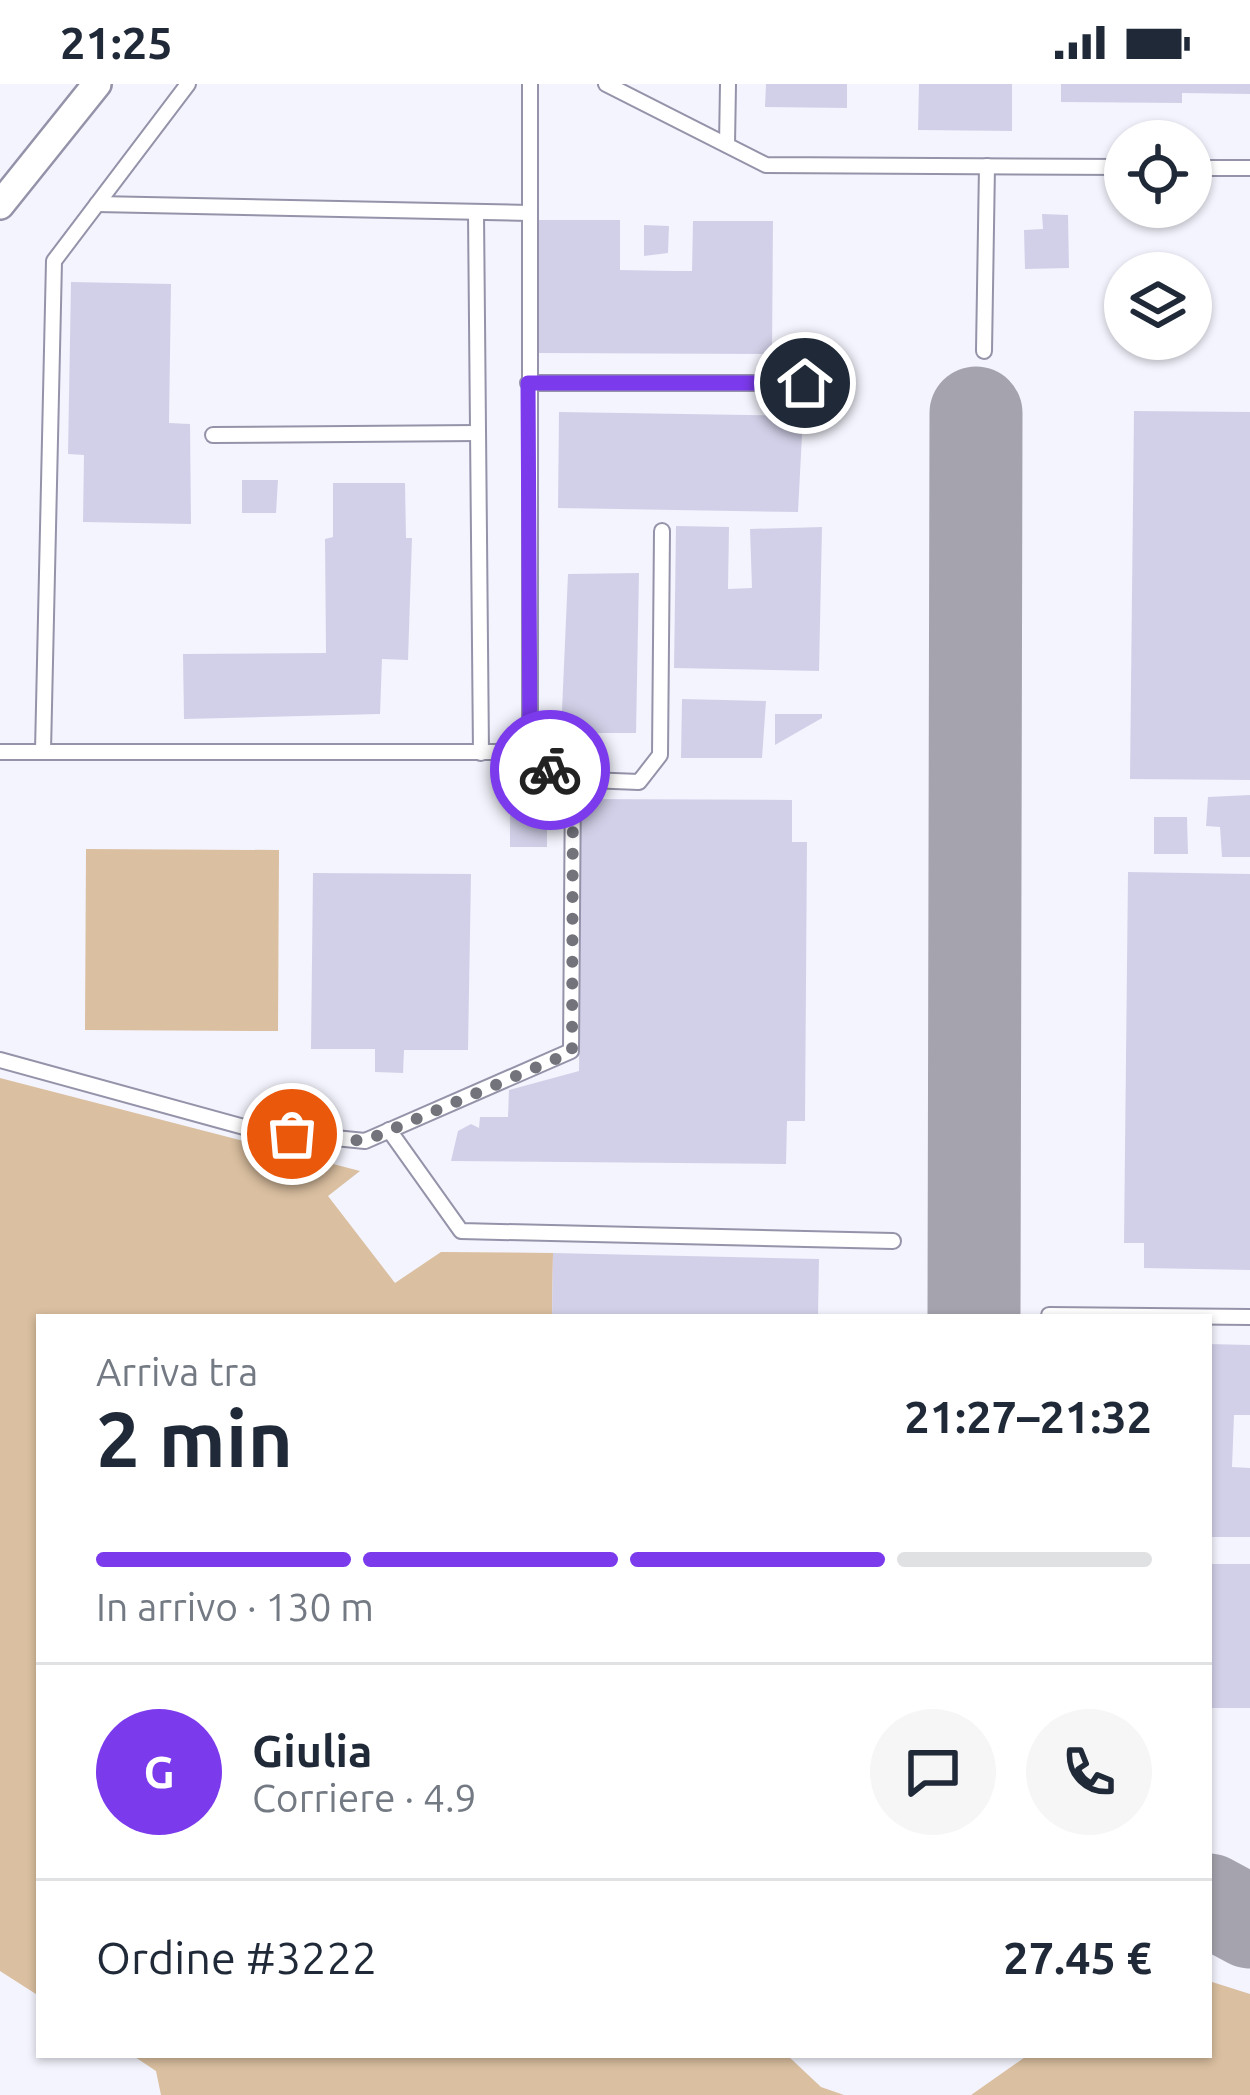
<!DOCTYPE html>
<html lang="it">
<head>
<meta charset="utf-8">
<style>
  :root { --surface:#fff; --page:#f6f6f7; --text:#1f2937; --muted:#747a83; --line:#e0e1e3; --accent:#7c3aed }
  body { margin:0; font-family:Ubuntu,sans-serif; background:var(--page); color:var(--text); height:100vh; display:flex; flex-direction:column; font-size:45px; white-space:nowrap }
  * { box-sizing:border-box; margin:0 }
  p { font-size:39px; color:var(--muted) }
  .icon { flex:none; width:66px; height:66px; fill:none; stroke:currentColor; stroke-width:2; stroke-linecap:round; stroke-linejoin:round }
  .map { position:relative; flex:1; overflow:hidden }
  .panel { position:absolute; left:36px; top:1230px; width:1176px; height:744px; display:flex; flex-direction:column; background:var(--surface); border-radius:0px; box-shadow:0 3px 9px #0004 }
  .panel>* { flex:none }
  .buttons { position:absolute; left:1104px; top:36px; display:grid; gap:24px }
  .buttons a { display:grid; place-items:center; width:108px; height:108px; border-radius:50%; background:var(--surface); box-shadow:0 3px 9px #0004; font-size:60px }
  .pin { position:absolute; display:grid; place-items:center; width:102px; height:102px; color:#fff; margin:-51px; border:6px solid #fff; border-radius:50%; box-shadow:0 3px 12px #0007 }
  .courier { position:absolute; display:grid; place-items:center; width:120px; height:120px; margin:-60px; border:9px solid #7c3aed; border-radius:50%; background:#fff; color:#222; box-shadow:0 3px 15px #0007 }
  .head em { font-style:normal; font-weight:600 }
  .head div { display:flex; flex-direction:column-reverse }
  .head { display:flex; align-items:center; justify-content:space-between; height:204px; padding:0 60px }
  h1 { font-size:78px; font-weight:600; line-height:90px }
  .bar { display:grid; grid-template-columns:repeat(4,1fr); gap:18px 12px; align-content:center; height:144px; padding:0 60px }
  .bar i { height:15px; border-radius:9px; background:var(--line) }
  .bar .current { background:var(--accent) }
  .bar p { grid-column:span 4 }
  .line { display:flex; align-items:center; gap:30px; padding:0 60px; border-top:3px solid var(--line) }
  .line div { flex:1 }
  .round { display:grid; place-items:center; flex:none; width:126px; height:126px; border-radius:63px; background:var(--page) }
  .status { display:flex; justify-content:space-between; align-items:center; height:84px; padding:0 60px; background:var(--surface); direction:ltr }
  .status svg { height:33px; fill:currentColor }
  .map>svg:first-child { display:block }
</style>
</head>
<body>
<div class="status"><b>21:25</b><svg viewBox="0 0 49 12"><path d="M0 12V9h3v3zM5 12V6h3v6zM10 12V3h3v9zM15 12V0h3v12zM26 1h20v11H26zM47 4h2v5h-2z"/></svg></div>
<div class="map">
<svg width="1250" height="2011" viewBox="0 0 1250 2011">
  <rect width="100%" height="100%" fill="#f4f4fe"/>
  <g fill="#dabfa0">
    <polygon points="86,765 279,766 278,947 85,946"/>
    <polygon points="0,994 360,1087 328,1112 395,1199 441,1168 553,1169 552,1233 39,1233 39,1912 0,1887"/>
    <polygon points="1209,1897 1250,1910 1250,2011 971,2011 1028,1971 1209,1971"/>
    <polygon points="132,1971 787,1971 821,2003 844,2011 161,2011 156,1987"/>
  </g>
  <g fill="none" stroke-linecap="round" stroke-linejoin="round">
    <g stroke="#a5a4ae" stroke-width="93">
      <polyline points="974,1233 976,329"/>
      <polyline points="1209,1816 1250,1838"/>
    </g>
  </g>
  <g fill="#d1d0e8">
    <polygon points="766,0 847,0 847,24 765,23"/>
    <polygon points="919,0 1012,0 1012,47 918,46"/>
    <polygon points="1061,0 1250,0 1250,10 1182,9 1182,19 1061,18"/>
    <polygon points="1042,130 1068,131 1069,184 1025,185 1024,146 1043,145"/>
    <polygon points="538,136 620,136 620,186 674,187 692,187 693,137 773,137 772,270 538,269"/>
    <polygon points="644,141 669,142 668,169 644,172"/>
    <polygon points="71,198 171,200 169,339 190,340 191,440 83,438 84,371 68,370"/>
    <polygon points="1134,327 1250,328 1250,696 1130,695"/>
    <polygon points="559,328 803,332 798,428 558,424"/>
    <polygon points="242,396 278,396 276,429 242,429"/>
    <polygon points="333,399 405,399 406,454 412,454 408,576 382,575 380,630 184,635 183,570 326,569 325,455 333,453"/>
    <polygon points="676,442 729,443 728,505 752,504 750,445 822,443 819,587 674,584"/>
    <polygon points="639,489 636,649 561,649 568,490"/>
    <polygon points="682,615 766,617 762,674 681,674"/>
    <polygon points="775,630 822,630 822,634 775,661"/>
    <polygon points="510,709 547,710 547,763 510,763"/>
    <polygon points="1250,711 1250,773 1222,773 1220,743 1206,742 1208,713"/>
    <polygon points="581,715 792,716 792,758 807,758 805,1037 787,1037 786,1080 451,1077 458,1047 471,1040 479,1044 480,1033 508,1033 509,1006 579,987"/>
    <polygon points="1154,733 1187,733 1188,770 1154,770"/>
    <polygon points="1128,788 1250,790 1250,1186 1144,1184 1144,1159 1124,1159"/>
    <polygon points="313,789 471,790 468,966 404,966 403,989 375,988 375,965 311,965"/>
    <polygon points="553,1169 819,1175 818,1233 552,1233"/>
    <polygon points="1209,1260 1250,1261 1250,1331 1234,1331 1232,1383 1250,1384 1250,1453 1209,1453"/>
    <polygon points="1210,1480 1250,1480 1250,1624 1209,1624"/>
  </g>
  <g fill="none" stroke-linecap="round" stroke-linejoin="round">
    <defs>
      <g id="lane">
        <polyline points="530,0 530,668 537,683 589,696 639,698 660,671 662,447"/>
        <polyline points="606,0 766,81 1125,83"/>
        <polyline points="727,61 728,0"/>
        <polyline points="1191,84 1250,84"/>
        <polyline points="97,120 529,129"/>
        <polyline points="476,129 481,669"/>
        <polyline points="984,267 987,82"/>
        <polyline points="528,299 805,299"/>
        <polyline points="213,351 478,349"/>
        <polyline points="43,667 54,177 188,0"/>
        <polyline points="0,668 530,668"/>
        <polyline points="0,976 255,1046 365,1057 571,967 573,692"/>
        <polyline points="389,1046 461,1147 893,1157"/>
        <polyline points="1049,1231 1250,1233"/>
      </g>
      <polyline id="street" points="0,121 97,0"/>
    </defs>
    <use href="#lane" stroke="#9493a9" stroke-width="18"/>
    <use href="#street" stroke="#9493a9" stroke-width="32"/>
    <use href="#lane" stroke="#fff" stroke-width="14"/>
    <use href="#street" stroke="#fff" stroke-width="27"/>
  </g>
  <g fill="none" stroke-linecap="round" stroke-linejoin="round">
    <polyline stroke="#73737c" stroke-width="12" stroke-dasharray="0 21.6" points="292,1050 365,1057 572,968 573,692 550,686"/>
    <polyline stroke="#7c3aed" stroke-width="15" points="550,686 537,683 530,668 528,299 805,299"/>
  </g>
</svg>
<div class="buttons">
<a><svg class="icon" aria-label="locate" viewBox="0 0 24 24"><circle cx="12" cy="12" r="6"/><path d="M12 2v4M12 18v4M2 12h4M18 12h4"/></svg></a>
<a><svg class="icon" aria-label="layers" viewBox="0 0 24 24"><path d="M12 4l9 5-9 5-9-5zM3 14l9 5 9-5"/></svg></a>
</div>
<div class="pin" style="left:292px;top:1050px;background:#ea580c"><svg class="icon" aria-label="bag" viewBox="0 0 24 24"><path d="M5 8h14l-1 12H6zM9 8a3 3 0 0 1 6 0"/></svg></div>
<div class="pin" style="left:805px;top:299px;background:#1f2937"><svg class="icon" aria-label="home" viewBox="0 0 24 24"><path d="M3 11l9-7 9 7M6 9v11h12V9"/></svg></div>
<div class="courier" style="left:550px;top:686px"><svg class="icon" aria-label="bike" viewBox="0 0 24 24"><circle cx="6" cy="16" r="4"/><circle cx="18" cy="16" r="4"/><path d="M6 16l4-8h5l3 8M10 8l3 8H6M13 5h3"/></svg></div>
<section class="panel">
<div class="head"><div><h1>2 min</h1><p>Arriva tra</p></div><em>21:27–21:32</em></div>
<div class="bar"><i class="current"></i><i class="current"></i><i class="current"></i><i></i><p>In arrivo · 130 m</p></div>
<div class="line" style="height:216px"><b class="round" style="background:var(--accent);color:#fff">G</b><div><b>Giulia</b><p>Corriere · 4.9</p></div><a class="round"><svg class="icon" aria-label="chat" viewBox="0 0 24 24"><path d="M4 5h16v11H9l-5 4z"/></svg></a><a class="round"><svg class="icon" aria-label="phone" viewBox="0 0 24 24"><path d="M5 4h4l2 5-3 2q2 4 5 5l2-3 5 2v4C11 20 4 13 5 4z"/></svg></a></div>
<div class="line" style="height:156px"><div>Ordine #3222</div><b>27.45 €</b></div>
</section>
</div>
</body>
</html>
